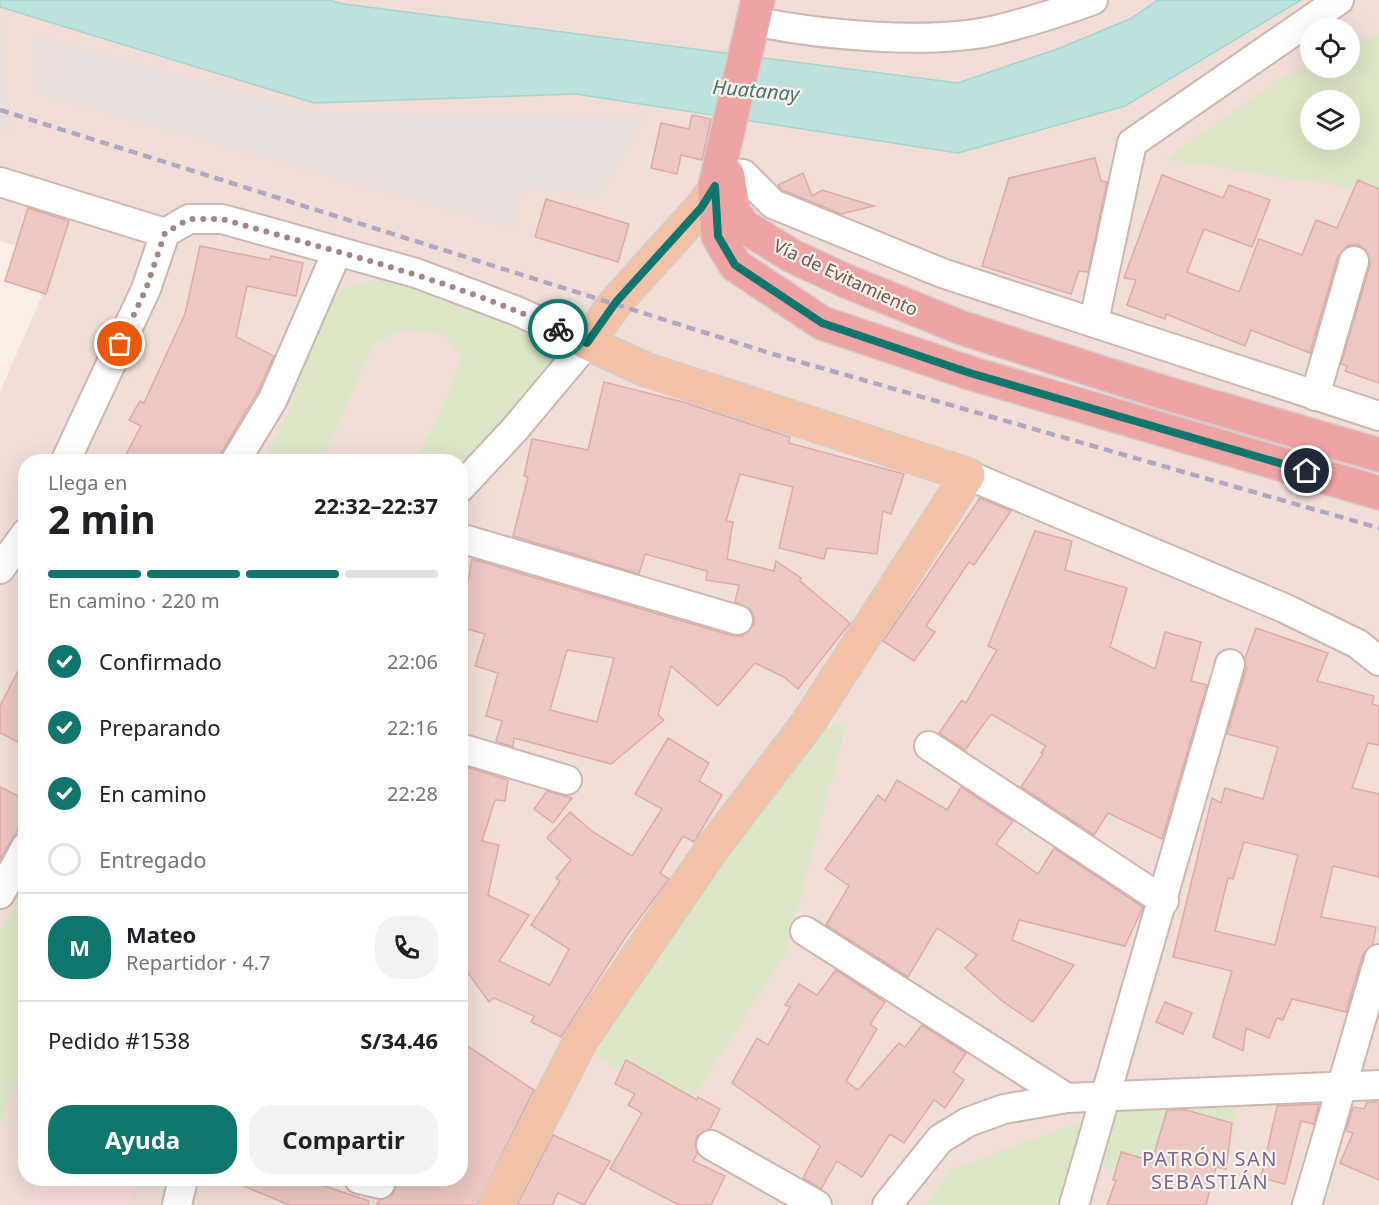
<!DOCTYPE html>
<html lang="es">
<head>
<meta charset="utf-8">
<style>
  :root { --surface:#fff; --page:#f2f2f2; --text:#202124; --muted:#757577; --line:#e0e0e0; --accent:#0f766e }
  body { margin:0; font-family:"Noto Sans",sans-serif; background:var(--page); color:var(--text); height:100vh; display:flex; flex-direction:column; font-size:22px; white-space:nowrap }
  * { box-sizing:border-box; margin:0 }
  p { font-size:20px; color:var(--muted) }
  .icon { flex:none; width:33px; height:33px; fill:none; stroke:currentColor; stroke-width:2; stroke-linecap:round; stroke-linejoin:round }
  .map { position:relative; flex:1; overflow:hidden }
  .drawer { position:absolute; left:18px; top:454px; width:450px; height:732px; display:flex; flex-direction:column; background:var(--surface); border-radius:24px; box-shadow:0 6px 24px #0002 }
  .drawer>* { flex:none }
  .fabs { position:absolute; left:1300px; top:18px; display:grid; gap:12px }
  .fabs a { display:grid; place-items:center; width:60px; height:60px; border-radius:50%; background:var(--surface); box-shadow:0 6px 24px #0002; font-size:30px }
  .pin { position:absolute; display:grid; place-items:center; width:51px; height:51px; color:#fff; margin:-26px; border:3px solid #fff; border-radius:50%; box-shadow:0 2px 6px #0007 }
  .courier { position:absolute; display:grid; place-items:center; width:60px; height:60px; margin:-30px; border:4px solid #0f766e; border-radius:50%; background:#fff; color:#222; box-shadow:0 2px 8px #0007 }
  .head em { font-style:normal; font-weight:700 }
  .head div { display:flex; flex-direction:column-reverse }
  .head { display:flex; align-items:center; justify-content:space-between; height:102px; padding:0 30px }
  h1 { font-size:39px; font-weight:700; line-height:45px }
  .bar { display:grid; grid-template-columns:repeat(4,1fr); gap:9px 6px; align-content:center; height:72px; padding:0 30px }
  .bar i { height:8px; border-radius:4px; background:var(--line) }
  .bar .selected { background:var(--accent) }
  .bar p { grid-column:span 4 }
  .line { display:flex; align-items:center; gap:15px; padding:0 30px; border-top:2px solid var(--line) }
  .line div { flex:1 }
  .round { display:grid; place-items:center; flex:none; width:63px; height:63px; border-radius:24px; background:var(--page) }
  ol { padding:0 30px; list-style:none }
  li { display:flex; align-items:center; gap:18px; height:66px }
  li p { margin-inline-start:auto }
  li .icon { padding:6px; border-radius:50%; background:var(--accent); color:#fff; stroke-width:4 }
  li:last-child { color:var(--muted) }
  li i { width:33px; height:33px; border:3px solid var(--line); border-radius:50% }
  .button { display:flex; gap:12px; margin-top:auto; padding:12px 30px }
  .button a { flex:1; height:69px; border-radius:24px; background:var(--accent); color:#fff; font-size:24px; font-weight:700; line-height:69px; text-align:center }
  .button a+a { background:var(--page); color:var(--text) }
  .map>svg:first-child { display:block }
</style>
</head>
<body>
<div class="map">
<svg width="1379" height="1205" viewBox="0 0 1379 1205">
  <rect width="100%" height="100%" fill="#faeee7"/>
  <path fill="#f1ded6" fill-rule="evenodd" d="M 0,0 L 1379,0 L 1379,1205 L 0,1205 L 0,392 L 58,259 L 0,241 ZM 1311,28 L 1350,28 L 1350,68 L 1311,68 ZM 1311,100 L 1350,100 L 1350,140 L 1311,140 ZM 26,462 L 460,462 L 460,1179 L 26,1179 Z"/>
  <polygon fill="#f9dddc" points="39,1179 138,1179 128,1205 28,1205"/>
  <g fill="#e9e0dd">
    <polygon points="0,16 1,17 10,131 0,129"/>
    <polygon points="33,35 313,112 645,117 598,195 521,188 515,228 33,92"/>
  </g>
  <g fill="#dce7c7" fill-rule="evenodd">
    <path d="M 1379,33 L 1379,192 L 1166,159 L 1282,77 L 1311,64 L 1311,68 L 1350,68 L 1350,46 ZM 1311,100 L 1350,100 L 1350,140 L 1311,140 Z"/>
    <path d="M 386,277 L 433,292 L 542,336 L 560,350 L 541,384 L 461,475 L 460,462 L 411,462 C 435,430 449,396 460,357 L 448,338 L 434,333 L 400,330 L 373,345 L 321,462 L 262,462 L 289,413 L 313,334 L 325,307 L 342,289 Z"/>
    <polygon points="847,721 785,954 681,1116 594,1054 806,735"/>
    <polygon points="25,888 25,1048 0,1127 0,933"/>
    <polygon points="1238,1100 1230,1156 1195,1148 1186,1185 1101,1167 1118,1111"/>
    <polygon points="1094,1117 1068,1205 926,1205 950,1170"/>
  </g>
  <polygon fill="#bde2de" stroke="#a5d3ce" stroke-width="1.5" points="0,0 329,0 344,4 958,83 1060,48 1130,19 1158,0 1301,0 1125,106 958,153 576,94 314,103 0,7"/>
  <g fill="#edc7c1" stroke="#deaaa3" stroke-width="1.5" fill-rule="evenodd">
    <polygon points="692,115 711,119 702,160 681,155 677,174 651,168 661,123 689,129"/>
    <polygon points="1095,158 1101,181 1107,182 1088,272 1079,271 1071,294 982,266 1009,178"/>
    <polygon points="803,173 812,196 822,190 874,206 841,214 782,190 778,185"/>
    <polygon points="1162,175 1223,198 1229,185 1270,200 1252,247 1204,229 1187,272 1239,292 1259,239 1302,255 1316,220 1337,228 1358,180 1379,189 1379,383 1345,371 1347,366 1341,364 1370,265 1366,250 1359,245 1349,245 1338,256 1310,353 1251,330 1245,346 1166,314 1165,319 1127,305 1136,280 1124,278"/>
    <polygon points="546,199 629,224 618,262 535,237"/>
    <polygon points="28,208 69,221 46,294 5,281"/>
    <polygon points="200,246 270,260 271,256 303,263 296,296 247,286 236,337 274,356 258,391 221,453 219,462 122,462 141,426 129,420 140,401 144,403 185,314"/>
    <path d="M 604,382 L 683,402 L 790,437 L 789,443 L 904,474 L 891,514 L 883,511 L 877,554 L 827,548 L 824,559 L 779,548 L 793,487 L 740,474 L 726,521 L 733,522 L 727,559 L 774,571 L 776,561 L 801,578 L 800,581 L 850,623 L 798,689 L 784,677 L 755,663 L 718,706 L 671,666 L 658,715 L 664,720 L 611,764 L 514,738 L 513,747 L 496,741 L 502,721 L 486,716 L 498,673 L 475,666 L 485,634 L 460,627 L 472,559 L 733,636 L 742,636 L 754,625 L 754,617 L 750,609 L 735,602 L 739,585 L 706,580 L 707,571 L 645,554 L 639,574 L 513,536 L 528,477 L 524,476 L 532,439 L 588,450 ZM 567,650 L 614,658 L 597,722 L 550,710 Z"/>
    <polygon points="980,498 1011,511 974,565 969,562 926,626 935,632 914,661 883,641"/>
    <polygon points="1035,531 1072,541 1065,570 1127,588 1110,647 1155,669 1165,632 1201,642 1191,681 1207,685 1162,839 1108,813 1094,835 1021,787 1043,754 1041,753 1046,746 991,714 965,750 939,733 962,700 966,703 997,650 988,646"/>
    <path d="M 1256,628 L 1328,653 L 1317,681 L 1374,696 L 1372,704 L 1379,706 L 1379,745 L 1368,743 L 1352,788 L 1379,794 L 1379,877 L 1333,866 L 1321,917 L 1376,927 L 1373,944 L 1363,954 L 1346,1012 L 1292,999 L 1283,1020 L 1277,1018 L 1269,1038 L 1246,1028 L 1243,1051 L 1213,1037 L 1232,971 L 1173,957 L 1212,798 L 1221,803 L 1225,788 L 1263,799 L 1278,747 L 1227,734 L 1246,669 L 1245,658 ZM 1244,842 L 1298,855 L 1275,945 L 1215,931 L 1228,878 L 1233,879 Z"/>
    <polygon points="26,656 26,746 0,733 0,706"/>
    <polygon points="668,738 709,763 699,781 722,795 696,839 694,842 683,836 660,873 669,879 625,938 561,1037 531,1022 534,1016 494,998 489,1002 460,962 460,795 463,796 467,767 508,780 505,801 495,800 482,841 499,845 488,895 529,915 499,961 550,985 569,949 531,925 560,881 556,878 571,860 547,838 570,812 593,832 632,856 662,809 635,794"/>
    <polygon points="897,780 947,810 961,787 1013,821 996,844 1038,874 1054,848 1143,907 1125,946 1019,920 1012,940 1074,965 1033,1022 1002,1001 965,968 977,955 937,928 908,977 826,925 849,886 825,869 878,795 885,801"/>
    <polygon points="0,787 26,800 26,816 0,859"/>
    <polygon points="547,791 572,798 553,823 534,809"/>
    <polygon points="836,970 885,1002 870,1024 877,1029 846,1081 858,1090 899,1043 905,1047 922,1025 966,1053 953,1072 964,1080 945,1108 934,1100 904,1143 890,1134 862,1177 837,1161 821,1189 803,1178 820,1146 732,1083 757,1038 768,1045 790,1007 785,1005 799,984 817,995"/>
    <polygon points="1165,1002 1192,1013 1183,1034 1156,1022"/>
    <polygon points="460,1041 534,1090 477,1205 376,1205 380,1200 392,1195 396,1187 396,1179 460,1179"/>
    <polygon points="626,1060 697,1100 698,1097 720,1109 710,1129 697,1136 695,1145 697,1154 693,1161 725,1176 711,1205 679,1205 610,1169 642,1113 628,1105 635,1094 615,1084"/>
    <polygon points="1367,1102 1379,1102 1379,1180 1340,1163 1353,1133 1346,1131 1353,1107 1364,1109"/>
    <polygon points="1319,1104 1314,1124 1301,1121 1285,1184 1261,1178 1277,1106"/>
    <polygon points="1167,1110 1186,1110 1232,1123 1226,1169 1216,1167 1206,1205 1107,1205 1116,1180 1113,1180 1121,1152 1152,1161"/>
    <polygon points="553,1135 610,1161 584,1205 558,1193 552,1205 517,1205"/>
    <polygon points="227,1179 304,1179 369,1201 368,1205 289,1205"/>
  </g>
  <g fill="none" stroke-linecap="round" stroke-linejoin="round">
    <defs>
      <g id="minor">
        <path d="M 753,21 C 819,35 927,45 992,31 C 1026,23 1060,12 1093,0"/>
        <polyline points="728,173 743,174 773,204 942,273 1379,416"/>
        <polyline points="0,182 165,233"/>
        <polyline points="1094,321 1132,143 1339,0"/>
        <polyline points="1315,396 1354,261"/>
        <polyline points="65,462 146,289 165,233 189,219 222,219 416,273 517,311 587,343 515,429 460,488"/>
        <polyline points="235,462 273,399 337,252"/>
        <polyline points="968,475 1284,608 1358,644 1379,661"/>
        <polyline points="460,538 738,620"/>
        <polyline points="0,569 26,533"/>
        <polyline points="929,746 1164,901"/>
        <polyline points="460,748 567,780"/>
        <polyline points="0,894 26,847"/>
        <polyline points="805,931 1067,1098"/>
        <polyline points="711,1145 817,1205"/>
        <polyline points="359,1179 380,1184"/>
        <polyline points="177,1205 183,1179"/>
        <polyline points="887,1205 940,1139 968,1122 1004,1109 1067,1098 1379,1085"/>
        <polyline points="1074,1205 1230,664"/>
        <polyline points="1307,1205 1379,959"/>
      </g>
      <polyline id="major" points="496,1205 581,1040 711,850 808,723 968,475 647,370 587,343 616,302 701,208 727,173"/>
      <g id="highway">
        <polyline points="758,0 715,186 718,236 735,265 822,323 970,373 1379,493"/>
        <polyline points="728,177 734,213 745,227 792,256 846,281 962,328 1162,392 1379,455"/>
      </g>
    </defs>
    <use href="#minor" stroke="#cdb6b1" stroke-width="32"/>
    <use href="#major" stroke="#d5cbca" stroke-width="36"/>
    <use href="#highway" stroke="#d5cbca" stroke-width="36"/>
    <use href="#minor" stroke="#fff" stroke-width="28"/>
    <use href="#major" stroke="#f3c2a6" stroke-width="33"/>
    <use href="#highway" stroke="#efa4a4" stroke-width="33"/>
    <polyline stroke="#aea6c3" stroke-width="4.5" stroke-dasharray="9 6" stroke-linecap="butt" points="0,110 776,355 1379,528"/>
  </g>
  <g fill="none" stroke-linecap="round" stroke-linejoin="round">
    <path stroke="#a28884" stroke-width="6" stroke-dasharray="0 10.8" d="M 120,344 L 146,289 L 165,233 L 189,219 L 222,219 C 336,252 450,279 558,329"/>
    <polyline stroke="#0f766e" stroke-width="8" points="558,329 587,343 616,302 701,208 715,186 718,236 735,265 822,323 970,373 1307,471"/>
  </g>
  <g text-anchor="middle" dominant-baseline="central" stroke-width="4.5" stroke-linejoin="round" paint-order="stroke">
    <g font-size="18" fill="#72514e" stroke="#fdf3ed">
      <text transform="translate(846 277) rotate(25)">Vía de Evitamiento</text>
    </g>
    <g font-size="20" font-style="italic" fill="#437671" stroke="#fdf3ed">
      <text transform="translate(756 90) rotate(5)">Huatanay</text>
    </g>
    <g font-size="20" letter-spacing="1.5" fill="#76668e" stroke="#fdf3ed">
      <text x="1210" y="1158">PATRÓN SAN<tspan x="1210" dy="23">SEBASTIÁN</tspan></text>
    </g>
  </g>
</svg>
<div class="fabs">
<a><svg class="icon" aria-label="locate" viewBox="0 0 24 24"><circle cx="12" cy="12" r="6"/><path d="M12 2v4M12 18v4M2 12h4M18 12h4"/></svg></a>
<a><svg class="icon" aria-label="layers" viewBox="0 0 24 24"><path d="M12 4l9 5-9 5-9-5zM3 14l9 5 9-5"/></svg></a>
</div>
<div class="pin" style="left:120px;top:344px;background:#ea580c"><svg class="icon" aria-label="bag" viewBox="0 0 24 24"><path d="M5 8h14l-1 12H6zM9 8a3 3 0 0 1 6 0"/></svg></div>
<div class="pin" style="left:1307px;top:471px;background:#1f2937"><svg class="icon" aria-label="home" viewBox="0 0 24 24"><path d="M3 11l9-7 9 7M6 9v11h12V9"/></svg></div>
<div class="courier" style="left:558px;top:329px"><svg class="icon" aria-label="bike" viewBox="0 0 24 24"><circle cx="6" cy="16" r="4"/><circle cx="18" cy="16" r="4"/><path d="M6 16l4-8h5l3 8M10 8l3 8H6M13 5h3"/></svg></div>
<section class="drawer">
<div class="head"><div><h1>2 min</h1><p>Llega en</p></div><em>22:32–22:37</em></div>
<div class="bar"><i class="selected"></i><i class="selected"></i><i class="selected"></i><i></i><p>En camino · 220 m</p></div>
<ol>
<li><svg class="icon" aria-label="check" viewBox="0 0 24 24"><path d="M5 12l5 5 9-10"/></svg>Confirmado<p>22:06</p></li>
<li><svg class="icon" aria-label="check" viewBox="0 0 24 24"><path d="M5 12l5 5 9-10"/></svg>Preparando<p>22:16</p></li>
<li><svg class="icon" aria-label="check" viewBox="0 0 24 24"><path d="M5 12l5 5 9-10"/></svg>En camino<p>22:28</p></li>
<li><i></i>Entregado</li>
</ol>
<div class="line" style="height:108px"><b class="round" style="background:var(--accent);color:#fff">M</b><div><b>Mateo</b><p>Repartidor · 4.7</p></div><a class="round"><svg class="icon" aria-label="phone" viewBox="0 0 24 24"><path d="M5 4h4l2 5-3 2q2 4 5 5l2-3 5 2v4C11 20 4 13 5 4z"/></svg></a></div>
<div class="line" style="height:78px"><div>Pedido #1538</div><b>S/34.46</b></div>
<div class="button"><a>Ayuda</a><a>Compartir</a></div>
</section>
</div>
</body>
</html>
